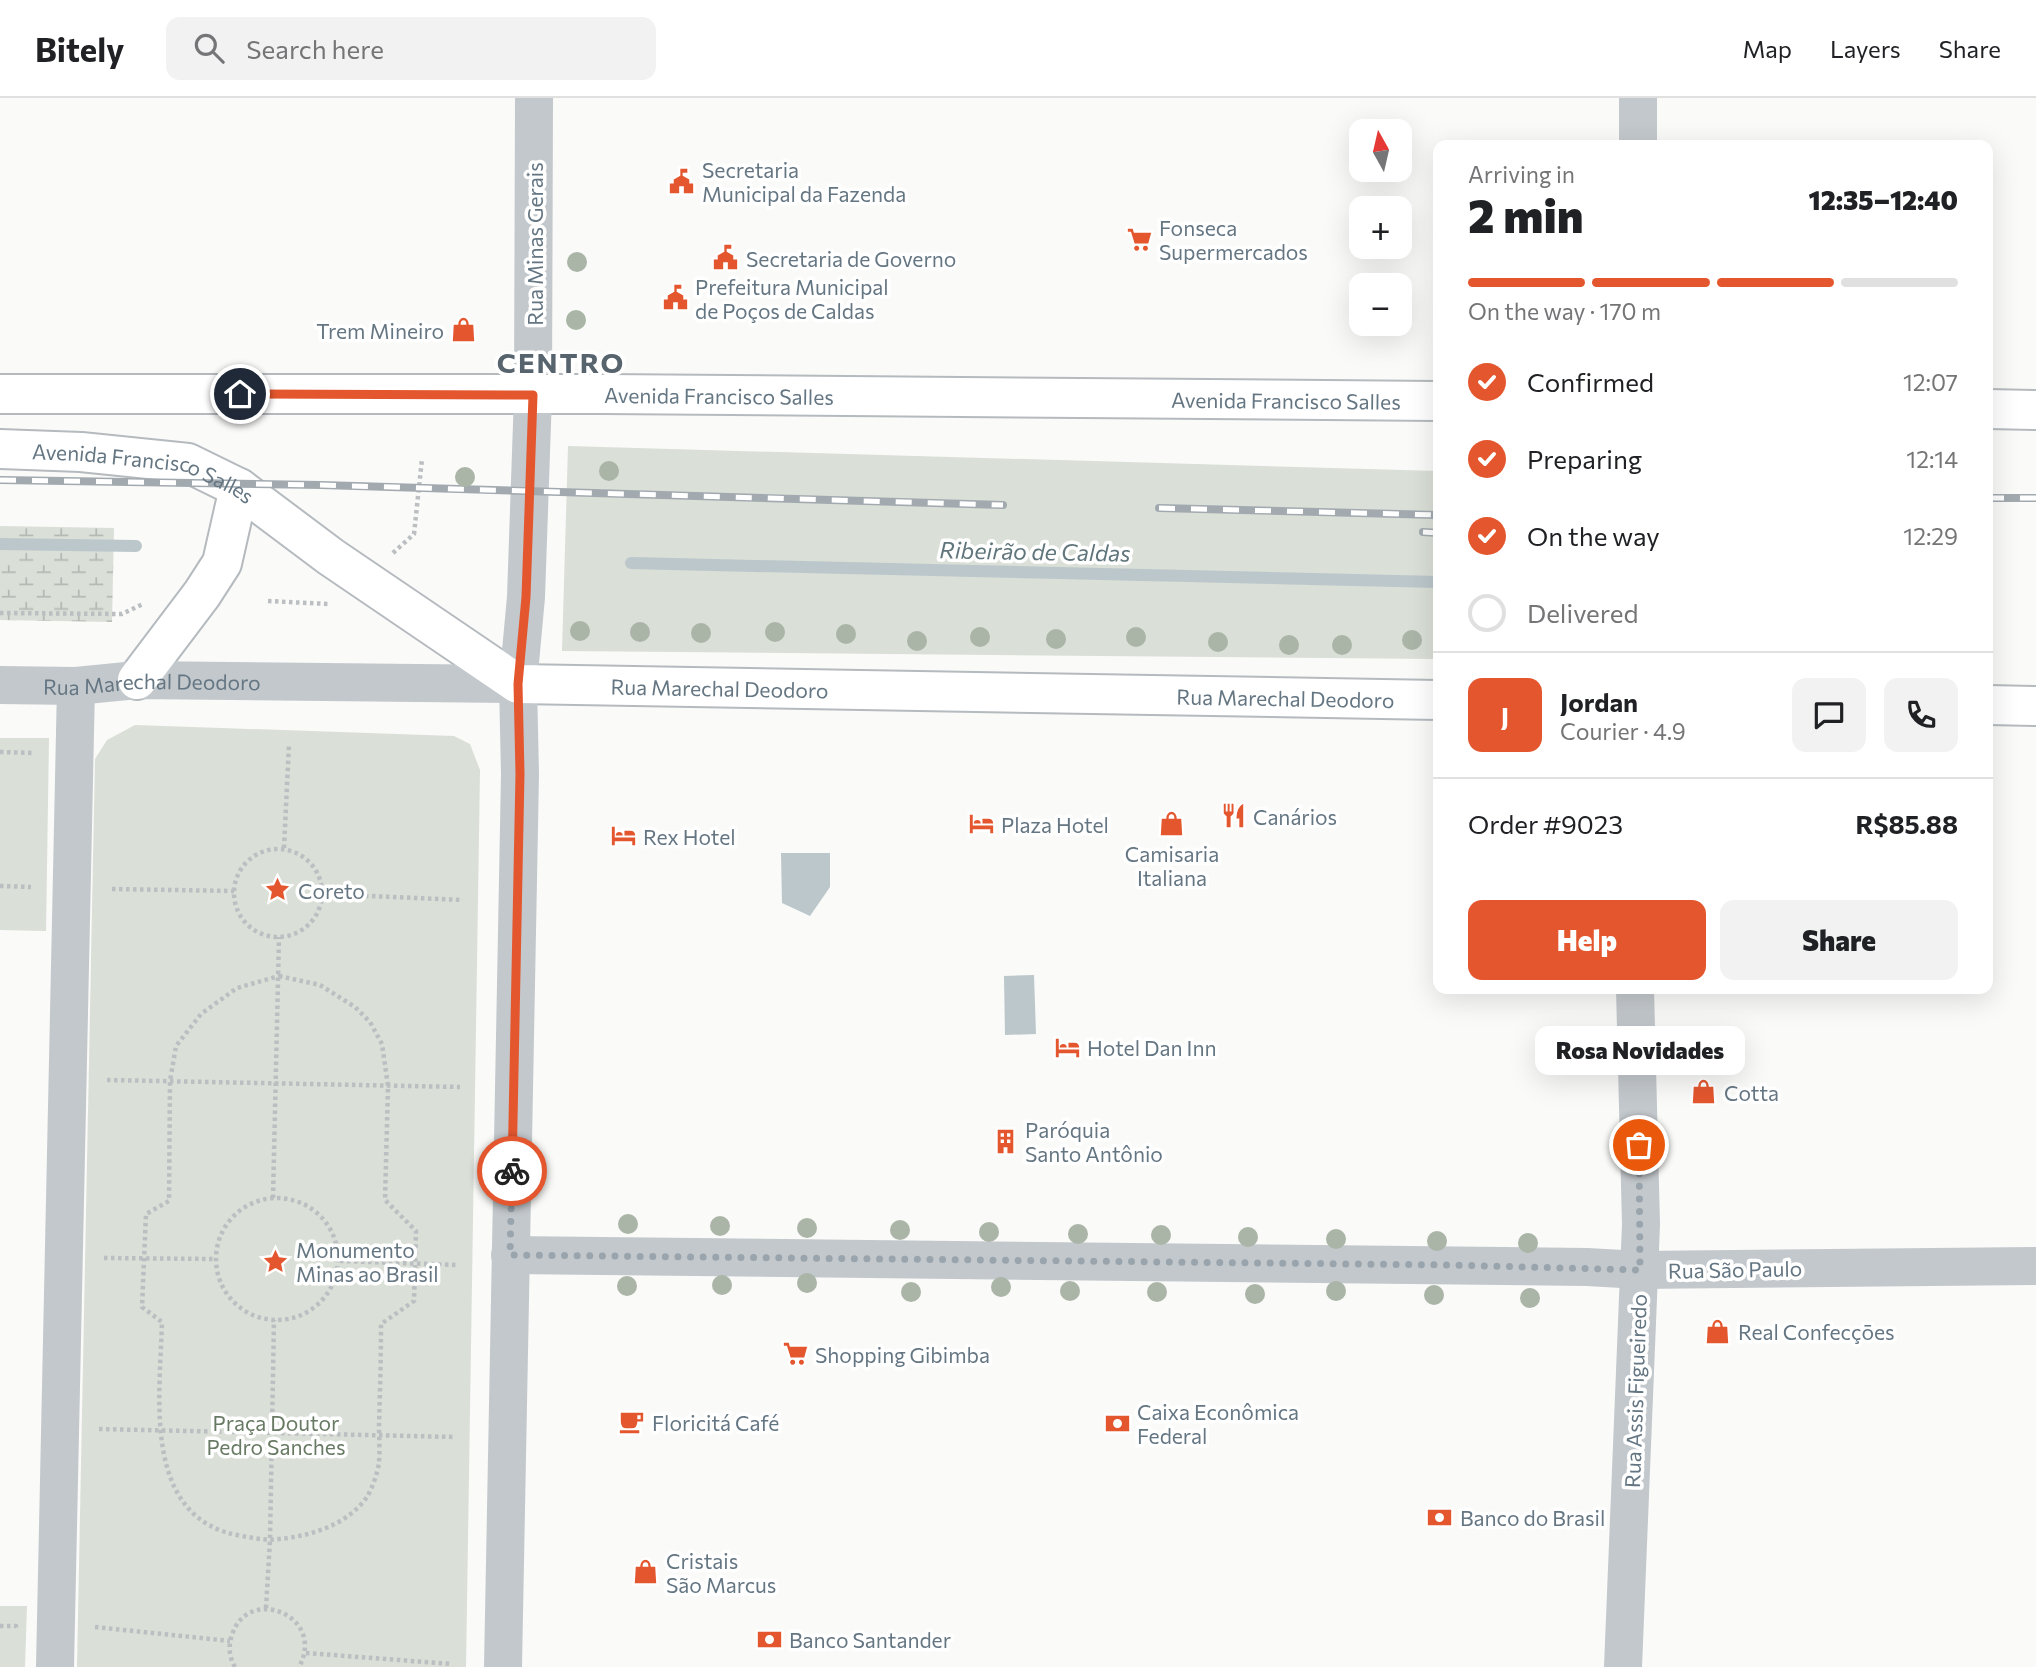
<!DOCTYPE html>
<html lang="en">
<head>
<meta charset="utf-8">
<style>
  :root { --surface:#fff; --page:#f2f2f2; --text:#202124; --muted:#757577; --line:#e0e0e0; --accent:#e4572e }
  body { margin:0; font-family:Commissioner,sans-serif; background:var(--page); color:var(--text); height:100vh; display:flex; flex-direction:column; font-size:26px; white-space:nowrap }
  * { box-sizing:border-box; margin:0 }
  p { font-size:23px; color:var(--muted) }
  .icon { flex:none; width:38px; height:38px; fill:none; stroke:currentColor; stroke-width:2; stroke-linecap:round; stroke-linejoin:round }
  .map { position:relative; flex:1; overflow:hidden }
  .sheet { position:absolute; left:1433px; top:42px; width:560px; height:854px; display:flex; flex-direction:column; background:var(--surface); border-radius:14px; box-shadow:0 7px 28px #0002 }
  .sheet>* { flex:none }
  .needle { width:46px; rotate:352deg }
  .fabs { position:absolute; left:1349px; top:21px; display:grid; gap:14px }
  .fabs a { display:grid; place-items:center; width:63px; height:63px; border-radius:14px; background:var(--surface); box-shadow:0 7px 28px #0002; font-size:35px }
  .pin { position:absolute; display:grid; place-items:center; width:60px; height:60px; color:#fff; margin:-30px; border:4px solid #fff; border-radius:50%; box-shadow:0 2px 7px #0007 }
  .courier { position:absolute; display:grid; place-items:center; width:70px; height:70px; margin:-35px; border:5px solid #e4572e; border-radius:50%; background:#fff; color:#222; box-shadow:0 2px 9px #0007 }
  .bubble { position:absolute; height:49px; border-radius:14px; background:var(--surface); box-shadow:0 7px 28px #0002; font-size:23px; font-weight:800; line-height:49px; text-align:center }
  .head em { font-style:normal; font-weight:800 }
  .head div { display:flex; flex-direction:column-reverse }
  .head { display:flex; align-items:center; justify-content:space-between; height:119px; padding:0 35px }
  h1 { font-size:46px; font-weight:800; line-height:52px }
  .bar { display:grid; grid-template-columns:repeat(4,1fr); gap:10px 7px; align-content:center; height:84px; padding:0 35px }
  .bar i { height:9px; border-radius:5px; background:var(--line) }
  .bar .on { background:var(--accent) }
  .bar p { grid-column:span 4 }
  .line { display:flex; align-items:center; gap:18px; padding:0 35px; border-top:2px solid var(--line) }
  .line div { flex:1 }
  .round { display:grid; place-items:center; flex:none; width:74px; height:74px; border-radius:14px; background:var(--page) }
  ol { padding:0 35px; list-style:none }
  li { display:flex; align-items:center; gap:21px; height:77px }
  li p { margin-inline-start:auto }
  li .icon { padding:7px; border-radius:50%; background:var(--accent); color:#fff; stroke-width:4 }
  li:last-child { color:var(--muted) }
  li i { width:38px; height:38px; border:4px solid var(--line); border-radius:50% }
  .cta { display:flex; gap:14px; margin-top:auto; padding:14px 35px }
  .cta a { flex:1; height:80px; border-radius:14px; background:var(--accent); color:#fff; font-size:28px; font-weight:800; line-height:80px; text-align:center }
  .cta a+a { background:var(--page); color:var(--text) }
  header { display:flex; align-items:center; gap:42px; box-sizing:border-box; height:98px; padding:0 35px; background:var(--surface); border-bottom:2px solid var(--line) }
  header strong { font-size:33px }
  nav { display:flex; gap:38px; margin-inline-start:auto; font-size:24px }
  .search { width:490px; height:63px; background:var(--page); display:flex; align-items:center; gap:18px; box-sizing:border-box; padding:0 24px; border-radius:14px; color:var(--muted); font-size:26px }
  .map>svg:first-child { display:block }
</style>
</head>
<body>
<header>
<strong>Bitely</strong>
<div class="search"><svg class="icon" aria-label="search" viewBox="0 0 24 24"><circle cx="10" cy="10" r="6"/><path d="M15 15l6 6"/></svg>Search here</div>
<nav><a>Map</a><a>Layers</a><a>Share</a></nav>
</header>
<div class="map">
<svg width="2036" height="1569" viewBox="0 0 2036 1569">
  <defs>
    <pattern id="wetland-marsh" width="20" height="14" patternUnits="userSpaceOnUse" patternTransform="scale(1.75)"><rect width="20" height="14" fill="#dadfd7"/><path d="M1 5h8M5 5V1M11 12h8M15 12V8" fill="none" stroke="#b4b9b4"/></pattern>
  </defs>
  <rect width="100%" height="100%" fill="#fafaf8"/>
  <polygon fill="url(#wetland-marsh)" points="0,428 114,430 112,524 0,522"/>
  <g fill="#dadfd7">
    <polygon points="568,348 1438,373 1438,561 562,553"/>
    <polygon points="135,627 454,638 470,646 480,672 466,1569 77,1569 95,661 107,642"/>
    <polygon points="0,640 49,640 46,833 0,832"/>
    <polygon points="0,1508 27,1508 25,1569 0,1569"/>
  </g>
  <g fill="#bbc7cb">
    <polygon points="781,755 830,755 830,789 810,818 782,805"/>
    <polygon points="1034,877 1036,936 1005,937 1004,878"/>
  </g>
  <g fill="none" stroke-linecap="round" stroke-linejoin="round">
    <g stroke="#bbc7cb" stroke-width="12">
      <polyline points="0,446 136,448"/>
      <polyline points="631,465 1438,484"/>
    </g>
    <defs>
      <g id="primary">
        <path id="s2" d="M 0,296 L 603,296 L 1438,303"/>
        <polyline points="1988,311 2036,312"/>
        <path id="s3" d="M 0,351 L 81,354 L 188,365 L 239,390 L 331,459 L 518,586 L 1438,602"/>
        <polyline points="137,582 202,496 222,465 239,390"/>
        <polyline points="1988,607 2036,608"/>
      </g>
    </defs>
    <use href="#primary" stroke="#b5babe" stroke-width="42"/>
    <g stroke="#bbbfc2" stroke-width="4.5" stroke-dasharray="3.5 3.5" stroke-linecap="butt">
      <polyline points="393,455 414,436 422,361"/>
      <polyline points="268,503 328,506"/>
      <polyline points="0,515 122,516 143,506"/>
      <polyline points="0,654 34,655"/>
      <polyline points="284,750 289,646"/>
      <circle cx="278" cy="795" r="44"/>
      <polyline points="0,788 31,789"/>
      <polyline points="112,791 234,793"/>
      <polyline points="323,796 463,802"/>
      <path d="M 279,878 L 320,887 L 355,909 L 370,924 L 382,946 L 388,988 L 385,1102 L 416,1133 L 414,1203 L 381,1226 C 381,1260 380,1294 379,1327 C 379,1339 380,1352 379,1364 C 378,1374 372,1391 367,1399 C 347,1427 311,1438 279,1441 C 266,1443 254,1440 242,1438 C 141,1422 160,1299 162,1224 L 142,1209 L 146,1116 L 169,1103 L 170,983 L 176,948 L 201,916 L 237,890 Z"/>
      <polyline points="107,982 460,989"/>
      <polyline points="273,1100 279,839"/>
      <circle cx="277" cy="1161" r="61"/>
      <polyline points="104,1160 216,1161"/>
      <polyline points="340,1163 458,1167"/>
      <polyline points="99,1331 455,1339"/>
      <polyline points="266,1510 270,1442 274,1222"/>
      <polyline points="0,1528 16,1528 16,1530"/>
      <polyline points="95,1529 230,1543"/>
      <polyline points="306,1555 452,1566"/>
      <path d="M 235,1569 C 229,1559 228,1548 232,1537 C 248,1486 327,1518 299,1569"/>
    </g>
    <g stroke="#c3c8cc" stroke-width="38">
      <path id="s1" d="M 0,587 L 76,588 L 137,582 L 518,586"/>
      <polyline points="510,1157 1587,1169 1640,1172 2036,1168"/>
      <polyline points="55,1569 76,588"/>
      <polyline points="503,1569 520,676 518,586 526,499 533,297 534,0"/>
    </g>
    <g stroke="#c3c8cc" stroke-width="38">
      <polyline points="1638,47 1638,0"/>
      <polyline points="1623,1569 1641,1126 1635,891"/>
    </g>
    <use href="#primary" stroke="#fff" stroke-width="38"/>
    <defs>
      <g id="rail">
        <polyline points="0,382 321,387 1003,407"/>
        <polyline points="1988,400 2036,400"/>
        <polyline points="1159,410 1438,417"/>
        <polyline points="1423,434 1438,435"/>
      </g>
    </defs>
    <use href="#rail" stroke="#a2aab0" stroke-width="8"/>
    <use href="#rail" stroke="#fff" stroke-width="5" stroke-dasharray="16" stroke-linecap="butt"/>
  </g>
  <g fill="#aab4a7">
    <circle cx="577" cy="164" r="10"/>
    <circle cx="576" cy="222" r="10"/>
    <circle cx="609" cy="373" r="10"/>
    <circle cx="465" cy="379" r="10"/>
    <circle cx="580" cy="533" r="10"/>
    <circle cx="640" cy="534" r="10"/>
    <circle cx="775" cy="534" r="10"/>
    <circle cx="701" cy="535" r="10"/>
    <circle cx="846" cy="536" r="10"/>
    <circle cx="980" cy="539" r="10"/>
    <circle cx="1136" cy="539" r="10"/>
    <circle cx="1056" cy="541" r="10"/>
    <circle cx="1412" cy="542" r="10"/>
    <circle cx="917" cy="543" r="10"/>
    <circle cx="1218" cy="544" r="10"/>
    <circle cx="1289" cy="547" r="10"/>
    <circle cx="1342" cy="547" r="10"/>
    <circle cx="628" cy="1126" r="10"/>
    <circle cx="720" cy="1128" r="10"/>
    <circle cx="807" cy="1130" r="10"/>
    <circle cx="900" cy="1132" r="10"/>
    <circle cx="989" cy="1134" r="10"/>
    <circle cx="1078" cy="1136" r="10"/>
    <circle cx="1161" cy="1137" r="10"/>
    <circle cx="1248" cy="1139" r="10"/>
    <circle cx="1336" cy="1141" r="10"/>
    <circle cx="1437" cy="1143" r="10"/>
    <circle cx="1528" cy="1145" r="10"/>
    <circle cx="807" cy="1185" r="10"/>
    <circle cx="722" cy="1187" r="10"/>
    <circle cx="627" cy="1188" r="10"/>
    <circle cx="1001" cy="1189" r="10"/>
    <circle cx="1070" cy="1193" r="10"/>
    <circle cx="1336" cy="1193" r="10"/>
    <circle cx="911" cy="1194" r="10"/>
    <circle cx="1157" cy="1194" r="10"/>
    <circle cx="1255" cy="1196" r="10"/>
    <circle cx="1434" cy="1197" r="10"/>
    <circle cx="1530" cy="1200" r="10"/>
  </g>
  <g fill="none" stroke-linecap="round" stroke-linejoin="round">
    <polyline stroke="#99a4ac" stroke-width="7" stroke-dasharray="0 12.6" points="512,1073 510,1157 1450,1167 1640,1172 1639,1047"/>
    <polyline stroke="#e4572e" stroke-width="9" points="240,296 533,297 526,499 518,586 520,676 512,1073"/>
  </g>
  <defs>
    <symbol id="civic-bare" viewBox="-9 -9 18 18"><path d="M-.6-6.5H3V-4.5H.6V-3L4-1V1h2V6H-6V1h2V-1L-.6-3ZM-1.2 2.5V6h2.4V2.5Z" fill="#e4572e" stroke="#fff" stroke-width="2.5" paint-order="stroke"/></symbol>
    <symbol id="supermarket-bare" viewBox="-9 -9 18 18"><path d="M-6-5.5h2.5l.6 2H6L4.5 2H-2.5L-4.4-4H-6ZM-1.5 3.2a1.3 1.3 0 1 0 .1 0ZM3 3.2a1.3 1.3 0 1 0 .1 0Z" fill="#e4572e" stroke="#fff" stroke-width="2.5" paint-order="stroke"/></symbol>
    <symbol id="shop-bare" viewBox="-9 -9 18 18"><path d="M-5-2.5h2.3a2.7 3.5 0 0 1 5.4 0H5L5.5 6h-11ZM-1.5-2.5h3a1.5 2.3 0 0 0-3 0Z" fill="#e4572e" stroke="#fff" stroke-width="2.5" paint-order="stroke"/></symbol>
    <symbol id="restaurant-bare" viewBox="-9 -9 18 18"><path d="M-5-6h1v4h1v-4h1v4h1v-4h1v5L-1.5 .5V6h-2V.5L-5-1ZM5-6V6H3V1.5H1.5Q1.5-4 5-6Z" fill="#e4572e" stroke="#fff" stroke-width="2.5" paint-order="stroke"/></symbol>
    <symbol id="hotel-bare" viewBox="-9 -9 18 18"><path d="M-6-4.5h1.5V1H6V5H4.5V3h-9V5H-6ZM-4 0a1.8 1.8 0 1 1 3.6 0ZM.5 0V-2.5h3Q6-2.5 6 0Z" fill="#e4572e" stroke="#fff" stroke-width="2.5" paint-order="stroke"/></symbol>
    <symbol id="sight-bare" viewBox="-9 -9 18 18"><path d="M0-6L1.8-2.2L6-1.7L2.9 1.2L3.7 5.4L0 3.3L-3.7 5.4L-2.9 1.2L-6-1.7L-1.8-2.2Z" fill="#e4572e" stroke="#fff" stroke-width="2.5" paint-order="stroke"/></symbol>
    <symbol id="building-bare" viewBox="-9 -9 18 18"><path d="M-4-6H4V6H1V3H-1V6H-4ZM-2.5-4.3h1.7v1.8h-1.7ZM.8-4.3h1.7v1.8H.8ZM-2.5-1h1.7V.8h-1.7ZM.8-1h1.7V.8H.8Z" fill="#e4572e" stroke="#fff" stroke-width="2.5" paint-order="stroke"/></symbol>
    <symbol id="cafe-bare" viewBox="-9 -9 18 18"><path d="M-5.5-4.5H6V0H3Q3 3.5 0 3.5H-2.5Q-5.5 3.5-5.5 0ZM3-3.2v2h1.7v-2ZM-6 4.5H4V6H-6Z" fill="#e4572e" stroke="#fff" stroke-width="2.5" paint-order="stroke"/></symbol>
    <symbol id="bank-bare" viewBox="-9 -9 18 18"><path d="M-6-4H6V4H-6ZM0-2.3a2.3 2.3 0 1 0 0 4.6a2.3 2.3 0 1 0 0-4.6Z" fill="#e4572e" stroke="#fff" stroke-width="2.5" paint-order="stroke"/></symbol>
  </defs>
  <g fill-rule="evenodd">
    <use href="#civic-bare" x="664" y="66" width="35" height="35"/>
    <use href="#supermarket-bare" x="1122" y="124" width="35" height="35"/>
    <use href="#civic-bare" x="708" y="142" width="35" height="35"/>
    <use href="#civic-bare" x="658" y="182" width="35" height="35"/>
    <use href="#shop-bare" x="446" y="214" width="35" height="35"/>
    <use href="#restaurant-bare" x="1216" y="700" width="35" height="35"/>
    <use href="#hotel-bare" x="964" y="708" width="35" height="35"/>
    <use href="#shop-bare" x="1154" y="708" width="35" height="35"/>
    <use href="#hotel-bare" x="606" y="720" width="35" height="35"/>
    <use href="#sight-bare" x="260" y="774" width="35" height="35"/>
    <use href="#hotel-bare" x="1050" y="932" width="35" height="35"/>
    <use href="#shop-bare" x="1686" y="976" width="35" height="35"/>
    <use href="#building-bare" x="988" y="1026" width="35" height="35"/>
    <use href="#sight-bare" x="258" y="1146" width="35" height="35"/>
    <use href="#shop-bare" x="1700" y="1216" width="35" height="35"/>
    <use href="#supermarket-bare" x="778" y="1238" width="35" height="35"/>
    <use href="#cafe-bare" x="614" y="1306" width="35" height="35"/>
    <use href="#bank-bare" x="1100" y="1308" width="35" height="35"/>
    <use href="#bank-bare" x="1422" y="1402" width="35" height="35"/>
    <use href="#shop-bare" x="628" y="1456" width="35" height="35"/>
    <use href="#bank-bare" x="752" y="1524" width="35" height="35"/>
  </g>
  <g text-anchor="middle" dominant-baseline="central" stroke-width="7" stroke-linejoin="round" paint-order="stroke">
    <g font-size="21" fill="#657683" stroke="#fff" text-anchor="start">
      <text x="702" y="71">Secretaria<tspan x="702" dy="24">Municipal da Fazenda</tspan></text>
      <text x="1159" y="129">Fonseca<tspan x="1159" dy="24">Supermercados</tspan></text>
      <text x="746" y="160">Secretaria de Governo</text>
      <text x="695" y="188">Prefeitura Municipal<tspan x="695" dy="24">de Poços de Caldas</tspan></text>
      <text x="444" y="232" text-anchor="end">Trem Mineiro</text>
      <text x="1253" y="718">Canários</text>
      <text x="1001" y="726">Plaza Hotel</text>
      <text x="643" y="738">Rex Hotel</text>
      <text x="1172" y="755" text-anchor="middle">Camisaria<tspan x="1172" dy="24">Italiana</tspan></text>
      <text x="298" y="792">Coreto</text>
      <text x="1087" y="949">Hotel Dan Inn</text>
      <text x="1724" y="994">Cotta</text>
      <text x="1025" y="1031">Paróquia<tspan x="1025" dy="24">Santo Antônio</tspan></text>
      <text x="296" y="1151">Monumento<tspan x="296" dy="24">Minas ao Brasil</tspan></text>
      <text x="1738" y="1233">Real Confecçōes</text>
      <text x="815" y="1256">Shopping Gibimba</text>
      <text x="1137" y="1313">Caixa Econômica<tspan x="1137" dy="24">Federal</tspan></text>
      <text x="652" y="1324">Floricitá Café</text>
      <text x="1460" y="1419">Banco do Brasil</text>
      <text x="666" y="1462">Cristais<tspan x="666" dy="24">São Marcus</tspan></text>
      <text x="789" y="1541">Banco Santander</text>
    </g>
    <g font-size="21" fill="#657683" stroke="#fff">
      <text transform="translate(534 146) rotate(-90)">Rua Minas Gerais</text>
      <text stroke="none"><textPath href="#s2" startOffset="719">Avenida Francisco Salles</textPath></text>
      <text stroke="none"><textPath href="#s2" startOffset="1286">Avenida Francisco Salles</textPath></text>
      <text stroke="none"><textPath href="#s3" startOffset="147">Avenida Francisco Salles</textPath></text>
      <text stroke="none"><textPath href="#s1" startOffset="152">Rua Marechal Deodoro</textPath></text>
      <text stroke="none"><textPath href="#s3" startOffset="788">Rua Marechal Deodoro</textPath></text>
      <text stroke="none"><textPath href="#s3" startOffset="1354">Rua Marechal Deodoro</textPath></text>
      <text transform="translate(1735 1171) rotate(-1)">Rua São Paulo</text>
      <text transform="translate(1635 1293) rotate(-88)">Rua Assis Figueiredo</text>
    </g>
    <g font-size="21" fill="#687a64" stroke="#fff">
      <text x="276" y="1324">Praça Doutor<tspan x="276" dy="24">Pedro Sanches</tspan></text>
    </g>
    <g font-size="23" font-style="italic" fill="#60757c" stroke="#fff">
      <text transform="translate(1035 453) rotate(1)">Ribeirão de Caldas</text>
    </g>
    <g font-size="28" font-weight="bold" letter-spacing="2" fill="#57646e" stroke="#fff">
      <text x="561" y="264">CENTRO</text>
    </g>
  </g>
</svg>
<div class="fabs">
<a><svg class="needle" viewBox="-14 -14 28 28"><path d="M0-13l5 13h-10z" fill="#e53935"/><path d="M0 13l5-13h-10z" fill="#757577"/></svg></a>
<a>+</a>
<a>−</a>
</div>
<div class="pin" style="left:1639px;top:1047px;background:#ea580c"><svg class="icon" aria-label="bag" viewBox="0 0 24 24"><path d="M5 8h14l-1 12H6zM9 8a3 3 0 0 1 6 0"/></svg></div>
<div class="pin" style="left:240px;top:296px;background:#1f2937"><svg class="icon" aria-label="home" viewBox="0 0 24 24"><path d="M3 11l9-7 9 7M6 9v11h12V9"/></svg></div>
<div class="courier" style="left:512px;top:1073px"><svg class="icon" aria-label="bike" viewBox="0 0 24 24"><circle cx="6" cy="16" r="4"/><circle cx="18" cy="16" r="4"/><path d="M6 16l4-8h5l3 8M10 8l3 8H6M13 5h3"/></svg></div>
<div class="bubble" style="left:1535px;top:928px;width:210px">Rosa Novidades</div>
<section class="sheet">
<div class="head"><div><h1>2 min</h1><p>Arriving in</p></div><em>12:35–12:40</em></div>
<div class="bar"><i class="on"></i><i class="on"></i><i class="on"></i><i></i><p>On the way · 170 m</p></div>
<ol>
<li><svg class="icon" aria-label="check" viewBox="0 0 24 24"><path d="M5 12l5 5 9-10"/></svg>Confirmed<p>12:07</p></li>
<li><svg class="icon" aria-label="check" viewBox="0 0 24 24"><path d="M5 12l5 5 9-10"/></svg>Preparing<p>12:14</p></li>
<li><svg class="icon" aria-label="check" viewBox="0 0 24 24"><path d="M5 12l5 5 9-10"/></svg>On the way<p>12:29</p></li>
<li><i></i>Delivered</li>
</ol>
<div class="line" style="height:126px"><b class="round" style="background:var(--accent);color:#fff">J</b><div><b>Jordan</b><p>Courier · 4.9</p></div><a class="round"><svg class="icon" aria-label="chat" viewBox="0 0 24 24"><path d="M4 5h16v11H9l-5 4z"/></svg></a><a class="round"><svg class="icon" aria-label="phone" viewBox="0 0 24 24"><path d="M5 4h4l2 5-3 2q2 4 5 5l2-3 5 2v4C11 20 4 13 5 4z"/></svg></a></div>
<div class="line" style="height:91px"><div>Order #9023</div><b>R$85.88</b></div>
<div class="cta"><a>Help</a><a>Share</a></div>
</section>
</div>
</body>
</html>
